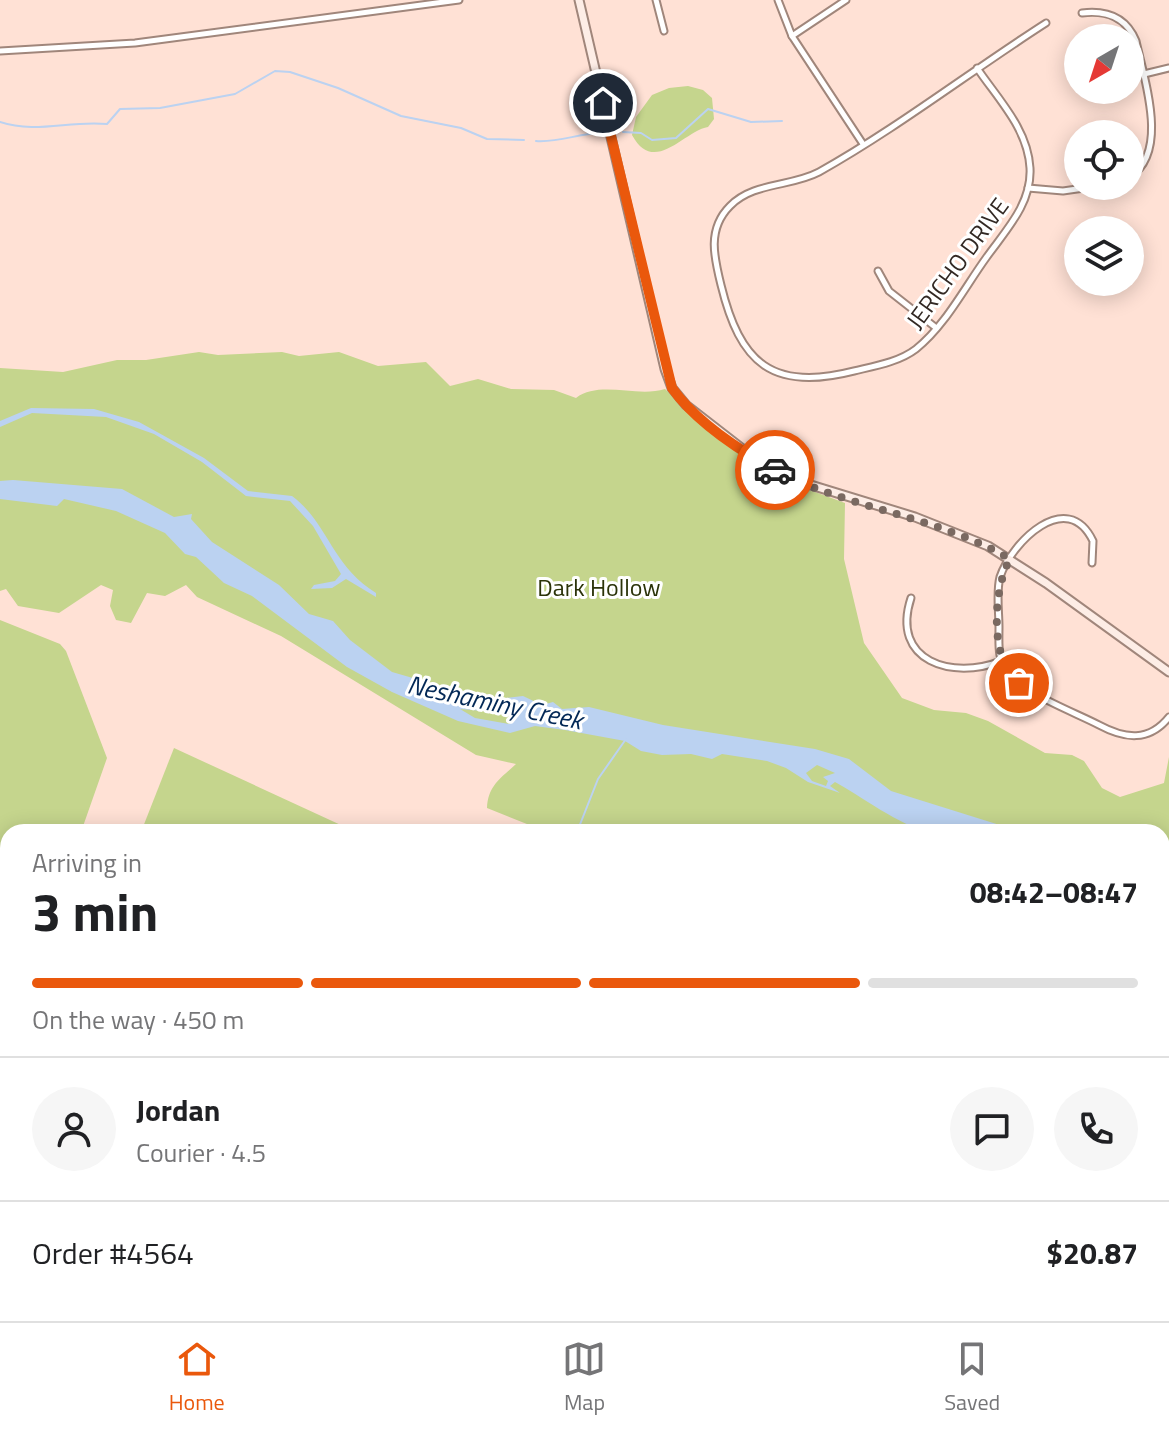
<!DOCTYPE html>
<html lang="en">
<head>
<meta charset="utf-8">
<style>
  :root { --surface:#fff; --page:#f6f6f6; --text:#202124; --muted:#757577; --line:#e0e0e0; --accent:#ea580c }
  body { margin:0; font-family:"Titillium Web",sans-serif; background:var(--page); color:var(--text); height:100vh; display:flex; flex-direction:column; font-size:30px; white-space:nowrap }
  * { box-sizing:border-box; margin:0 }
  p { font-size:26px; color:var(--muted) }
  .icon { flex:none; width:44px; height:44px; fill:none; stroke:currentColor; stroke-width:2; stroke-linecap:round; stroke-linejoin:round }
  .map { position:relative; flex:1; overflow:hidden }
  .details { position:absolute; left:0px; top:824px; width:1170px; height:498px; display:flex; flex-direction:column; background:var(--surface); border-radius:24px 24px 0 0; box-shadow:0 4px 20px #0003 }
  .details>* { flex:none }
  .needle { width:52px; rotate:219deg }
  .buttons { position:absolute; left:1064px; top:24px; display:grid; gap:16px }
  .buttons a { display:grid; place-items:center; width:80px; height:80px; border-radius:50%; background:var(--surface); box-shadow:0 4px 20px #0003; font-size:40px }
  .pin { position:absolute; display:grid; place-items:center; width:68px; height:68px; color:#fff; margin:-34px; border:4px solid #fff; border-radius:50%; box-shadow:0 2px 8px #0007 }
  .courier { position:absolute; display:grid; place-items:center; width:80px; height:80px; margin:-40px; border:6px solid #ea580c; border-radius:50%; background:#fff; color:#222; box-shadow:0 2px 10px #0007 }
  .summary em { font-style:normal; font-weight:700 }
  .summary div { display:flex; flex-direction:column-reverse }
  .summary { display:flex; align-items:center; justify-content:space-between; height:136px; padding:0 32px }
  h1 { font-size:52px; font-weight:700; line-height:60px }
  .bar { display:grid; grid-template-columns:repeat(4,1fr); gap:12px 8px; align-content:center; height:96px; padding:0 32px }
  .bar i { height:10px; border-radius:6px; background:var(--line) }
  .bar .on { background:var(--accent) }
  .bar p { grid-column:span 4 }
  .line { display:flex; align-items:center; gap:20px; padding:0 32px; border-top:2px solid var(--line) }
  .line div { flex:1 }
  .round { display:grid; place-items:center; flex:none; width:84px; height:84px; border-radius:42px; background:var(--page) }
  .tab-bar { display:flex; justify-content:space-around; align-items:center; height:112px; border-top:2px solid var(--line); background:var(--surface); font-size:22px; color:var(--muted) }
  .tab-bar a { display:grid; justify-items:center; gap:4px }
  .tab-bar .on { color:var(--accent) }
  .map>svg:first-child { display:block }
</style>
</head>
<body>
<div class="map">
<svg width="1169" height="1321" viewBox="0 0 1169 1321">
  <rect width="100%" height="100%" fill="#ffe1d5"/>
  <g fill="#c5d58d">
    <path d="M 688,86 L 703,90 L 712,98 L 714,119 L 708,127 C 684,131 654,176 632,135 L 636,117 L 652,95 L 669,88 Z"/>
    <path d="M 199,352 L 218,355 L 282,352 L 299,356 L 339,352 L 378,366 L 426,362 L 450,386 L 478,379 L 511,389 L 554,390 L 576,398 C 600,380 637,398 665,389 L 723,442 L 769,475 L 845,503 L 844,559 L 864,643 L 902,698 L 934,710 L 966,713 L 988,721 L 1045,753 L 1072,755 L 1084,761 L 1102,788 L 1120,797 L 1164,783 L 1169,757 L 1169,975 L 1162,969 L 1162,832 L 567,832 L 552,825 L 547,832 L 487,808 C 488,785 501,778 516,764 L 476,755 L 281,636 L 197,597 L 186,585 L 165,596 L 147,593 L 131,623 L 116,620 L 110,606 L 113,590 L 101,585 L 59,613 L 18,606 L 6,589 L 0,591 L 0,368 L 63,372 L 117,360 L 146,360 Z"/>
    <polygon points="0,620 60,644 66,651 107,758 81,832 8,832 8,858 0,854"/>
    <polygon points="174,748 356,832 141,832"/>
    <polygon points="1169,1098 1169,1321 1102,1321 1104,1314 1162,1314 1162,1121"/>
    <polygon points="0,1188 8,1191 8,1314 63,1314 60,1321 0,1321"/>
    <polygon points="381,1314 454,1314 445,1321"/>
  </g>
  <g fill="#bbd2f1" fill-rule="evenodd">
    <path d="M 31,408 L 94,409 L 139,422 L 204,458 L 248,491 L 292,496 C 329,524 331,565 376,593 L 376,597 L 346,579 L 332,588 L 311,589 L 314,585 L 335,581 L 341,574 L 313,526 L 290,501 L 246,496 L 202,462 L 154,434 L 106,417 L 32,413 L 0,427 L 0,421 Z"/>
    <path d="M 13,480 L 122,489 L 174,517 L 192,514 L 191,519 L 212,542 L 279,585 L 309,614 L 333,621 L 350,640 L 392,672 L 489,700 L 523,696 L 542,705 L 553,702 L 562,709 L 589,707 L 663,725 L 815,749 L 849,759 L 891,791 L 1022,832 C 993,832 958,837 930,832 C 899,826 860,795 835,782 L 830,786 L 840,793 L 808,782 L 786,768 L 767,761 L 722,754 L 712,759 L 691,754 L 662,755 L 641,751 L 625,741 L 565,730 L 535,726 L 510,733 L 458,721 L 392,692 L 347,667 L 252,596 L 224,583 L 196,557 L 185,554 L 165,533 L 116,511 L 64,499 L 57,506 L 0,499 L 0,481 ZM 460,709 L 507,713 L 513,721 L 509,724 L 475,718 ZM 817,765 L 835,773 L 823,777 L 828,781 L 826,786 L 812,781 L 806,773 Z"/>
  </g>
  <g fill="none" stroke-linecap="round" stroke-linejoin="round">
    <g stroke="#bbd2f1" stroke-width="2">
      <path d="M 0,122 C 36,134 70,120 107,124 L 120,109 L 160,108 L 235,94 L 275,71 L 290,72 L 338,88 L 401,116 L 461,128 L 487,139 L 524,140"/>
      <polyline points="623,132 641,133 652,140 676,138 708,109 751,122 782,121"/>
      <path d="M 536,141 C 560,143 581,132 605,133"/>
      <polyline points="577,832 598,779 626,739"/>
      <polyline points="431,1314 432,1321"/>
    </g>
    <defs>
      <g id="street">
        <polyline points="656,0 664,31"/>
        <polyline points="778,0 792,36 863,144"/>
        <path d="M 1082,13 C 1107,10 1126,17 1136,41 C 1145,82 1169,152 1130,177"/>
        <polyline points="792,36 846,0"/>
        <polyline points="0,51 135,43 459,0"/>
        <path d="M 977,68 C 998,99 1028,129 1030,168 C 1032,204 1005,231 986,258 C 965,287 945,326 916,349 C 899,362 875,366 854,371 C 772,392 740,363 721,285 C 714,257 707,229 730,206 C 753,182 791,187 819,172 C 896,129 971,71 1046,23"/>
        <polyline points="1144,74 1169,68"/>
        <polyline points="1028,188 1063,191 1091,187"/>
        <polyline points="878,271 889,291 935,327"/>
        <path d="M 1092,563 L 1093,541 C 1067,487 1011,543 1000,577 C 996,592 999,612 999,627 C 999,644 997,659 1008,673 C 1025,694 1074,712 1099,725 C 1125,739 1149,742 1169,717"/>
        <path d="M 911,598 C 890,662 953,680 1001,661"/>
        <polyline points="0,857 8,861"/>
        <polyline points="279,1321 281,1314"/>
        <polyline points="762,1321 769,1314"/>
      </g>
      <polyline id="secondary" points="579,0 665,369 672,388 686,405 753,457 801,482 915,517 988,546 1046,583 1169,672"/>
    </defs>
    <use href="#street" stroke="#a0867b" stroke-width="9"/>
    <use href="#secondary" stroke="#a0867b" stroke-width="11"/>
    <use href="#street" stroke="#fff" stroke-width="5"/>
    <use href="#secondary" stroke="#fdede6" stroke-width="7"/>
  </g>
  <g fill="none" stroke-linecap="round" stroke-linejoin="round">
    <path stroke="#7a6961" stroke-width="8" stroke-dasharray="0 14.4" d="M 775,470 C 849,509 937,516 1010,559 C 993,588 989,662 1019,683"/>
    <path stroke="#ea580c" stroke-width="10" d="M 603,103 L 672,388 C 696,422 739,450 775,470"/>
  </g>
  <g text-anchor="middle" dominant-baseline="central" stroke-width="6" stroke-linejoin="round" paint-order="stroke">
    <g font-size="24" fill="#322823" stroke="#fff">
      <text transform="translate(957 263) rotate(-54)">JERICHO DRIVE</text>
    </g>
    <g font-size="24" fill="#2b3309" stroke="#fff">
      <text x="599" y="587">Dark Hollow</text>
    </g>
    <g font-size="26" font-style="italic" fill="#032856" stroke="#fff">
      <text transform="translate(495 702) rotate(12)">Neshaminy Creek</text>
    </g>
  </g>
</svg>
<div class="buttons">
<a><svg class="needle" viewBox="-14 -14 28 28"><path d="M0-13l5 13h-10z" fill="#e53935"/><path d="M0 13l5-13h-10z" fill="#757577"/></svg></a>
<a><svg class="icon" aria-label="locate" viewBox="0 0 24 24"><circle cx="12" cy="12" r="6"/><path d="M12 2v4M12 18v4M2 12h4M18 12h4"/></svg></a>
<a><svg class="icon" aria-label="layers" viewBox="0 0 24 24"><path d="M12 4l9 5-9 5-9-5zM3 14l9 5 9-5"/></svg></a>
</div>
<div class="pin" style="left:1019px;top:683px;background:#ea580c"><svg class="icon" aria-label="bag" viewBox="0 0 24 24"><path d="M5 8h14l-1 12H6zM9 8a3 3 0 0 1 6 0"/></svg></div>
<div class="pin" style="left:603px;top:103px;background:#1f2937"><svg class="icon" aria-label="home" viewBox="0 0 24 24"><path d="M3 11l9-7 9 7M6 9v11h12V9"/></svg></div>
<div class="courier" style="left:775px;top:470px"><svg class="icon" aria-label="car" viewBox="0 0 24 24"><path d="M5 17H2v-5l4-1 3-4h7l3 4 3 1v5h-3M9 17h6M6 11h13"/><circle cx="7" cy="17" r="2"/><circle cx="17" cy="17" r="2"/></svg></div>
<section class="details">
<div class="summary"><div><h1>3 min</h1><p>Arriving in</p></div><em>08:42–08:47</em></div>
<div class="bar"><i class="on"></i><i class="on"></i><i class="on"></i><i></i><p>On the way · 450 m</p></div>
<div class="line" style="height:144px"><a class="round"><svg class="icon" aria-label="person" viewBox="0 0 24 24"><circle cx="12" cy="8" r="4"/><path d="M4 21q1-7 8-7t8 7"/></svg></a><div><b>Jordan</b><p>Courier · 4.5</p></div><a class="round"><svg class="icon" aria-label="chat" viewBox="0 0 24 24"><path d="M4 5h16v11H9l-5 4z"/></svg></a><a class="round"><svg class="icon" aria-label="phone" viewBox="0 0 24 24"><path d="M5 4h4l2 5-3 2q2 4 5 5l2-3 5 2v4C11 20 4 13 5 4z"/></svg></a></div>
<div class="line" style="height:104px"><div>Order #4564</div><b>$20.87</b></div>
</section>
</div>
<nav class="tab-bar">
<a class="on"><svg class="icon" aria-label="home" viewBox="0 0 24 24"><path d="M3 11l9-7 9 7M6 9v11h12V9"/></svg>Home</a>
<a><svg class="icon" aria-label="map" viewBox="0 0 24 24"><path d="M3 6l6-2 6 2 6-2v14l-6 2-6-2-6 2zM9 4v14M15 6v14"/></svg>Map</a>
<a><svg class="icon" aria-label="saved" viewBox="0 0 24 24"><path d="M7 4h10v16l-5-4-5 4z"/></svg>Saved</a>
</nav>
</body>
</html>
